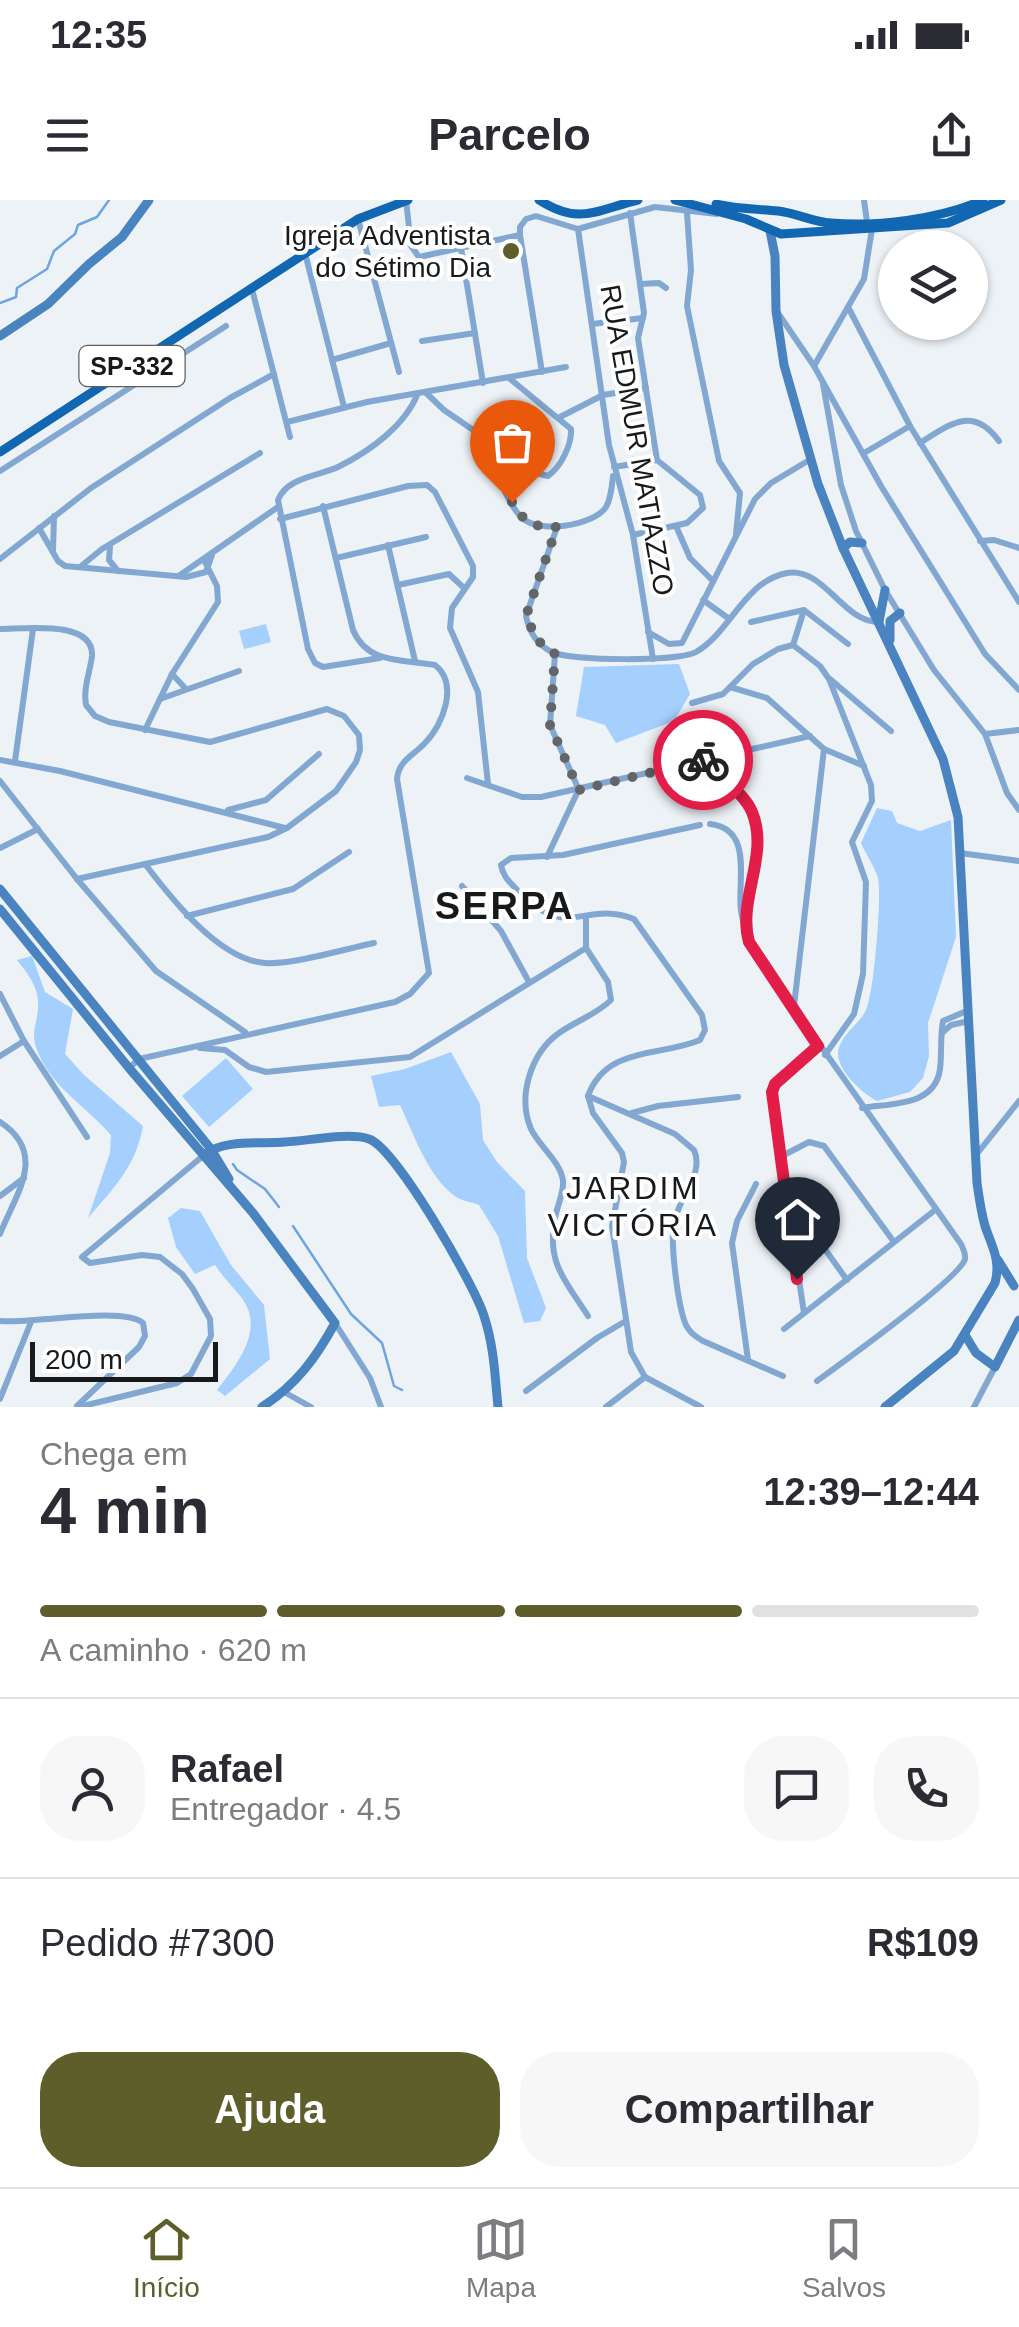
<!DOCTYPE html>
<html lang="pt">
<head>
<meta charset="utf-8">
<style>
  :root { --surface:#fff; --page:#f7f7f7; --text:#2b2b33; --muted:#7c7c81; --line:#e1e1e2; --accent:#5e5e2b }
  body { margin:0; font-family:Helvetica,sans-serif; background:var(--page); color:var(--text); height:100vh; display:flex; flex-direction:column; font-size:38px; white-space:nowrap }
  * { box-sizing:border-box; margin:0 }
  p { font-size:32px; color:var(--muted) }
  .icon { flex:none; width:55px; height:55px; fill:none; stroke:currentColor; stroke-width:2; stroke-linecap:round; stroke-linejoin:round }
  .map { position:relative; height:1207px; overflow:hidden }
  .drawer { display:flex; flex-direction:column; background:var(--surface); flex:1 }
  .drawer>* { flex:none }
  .controls { position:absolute; left:878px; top:30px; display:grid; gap:20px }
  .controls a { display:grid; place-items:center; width:110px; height:110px; border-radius:50%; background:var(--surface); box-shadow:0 2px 8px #0004; font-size:50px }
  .scale { position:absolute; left:30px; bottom:25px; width:188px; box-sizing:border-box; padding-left:10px; border:5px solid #18191b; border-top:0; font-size:28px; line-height:35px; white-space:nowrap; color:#18191b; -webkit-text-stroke:8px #fff; paint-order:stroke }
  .pin { position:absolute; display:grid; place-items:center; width:85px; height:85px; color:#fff; margin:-102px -42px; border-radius:50% 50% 50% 0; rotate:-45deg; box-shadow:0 0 10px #0007 }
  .pin .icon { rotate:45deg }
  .courier { position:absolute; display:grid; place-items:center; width:100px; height:100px; margin:-50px; border:8px solid #e11d48; border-radius:50%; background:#fff; color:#222; box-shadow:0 2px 12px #0007 }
  .overview em { font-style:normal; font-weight:600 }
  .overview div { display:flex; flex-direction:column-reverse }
  .overview { display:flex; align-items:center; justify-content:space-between; height:170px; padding:0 40px }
  h1 { font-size:65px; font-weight:600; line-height:75px }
  .bar { display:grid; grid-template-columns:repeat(4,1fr); gap:15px 10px; align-content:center; height:120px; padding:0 40px }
  .bar i { height:12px; border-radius:8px; background:var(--line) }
  .bar .selected { background:var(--accent) }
  .bar p { grid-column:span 4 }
  .line { display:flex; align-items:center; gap:25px; padding:0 40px; border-top:2px solid var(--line) }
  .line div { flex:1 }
  .round { display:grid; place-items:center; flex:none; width:105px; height:105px; border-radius:40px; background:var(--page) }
  .cta { display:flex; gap:20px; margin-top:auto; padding:20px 40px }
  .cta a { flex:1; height:115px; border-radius:40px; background:var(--accent); color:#fff; font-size:40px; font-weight:600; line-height:115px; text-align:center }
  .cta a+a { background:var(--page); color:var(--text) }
  .status { display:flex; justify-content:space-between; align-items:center; height:70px; padding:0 50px; background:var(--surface); direction:ltr }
  .status svg { height:28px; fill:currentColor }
  header { display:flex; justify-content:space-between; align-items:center; height:130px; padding:0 40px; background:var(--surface); font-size:45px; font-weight:600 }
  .dock { display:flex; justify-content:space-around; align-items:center; height:140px; border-top:2px solid var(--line); background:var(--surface); font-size:28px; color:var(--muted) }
  .dock a { display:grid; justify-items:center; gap:5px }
  .dock .selected { color:var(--accent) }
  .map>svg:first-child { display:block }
</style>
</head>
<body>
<div class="status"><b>12:35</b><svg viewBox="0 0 49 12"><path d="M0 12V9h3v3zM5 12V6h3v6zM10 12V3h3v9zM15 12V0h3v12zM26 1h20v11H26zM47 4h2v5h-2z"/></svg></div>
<header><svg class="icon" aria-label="menu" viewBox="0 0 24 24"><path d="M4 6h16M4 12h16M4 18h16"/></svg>Parcelo<svg class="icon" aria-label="share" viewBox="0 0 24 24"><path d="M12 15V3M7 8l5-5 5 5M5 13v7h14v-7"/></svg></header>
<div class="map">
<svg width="1019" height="1207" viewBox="0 0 1019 1207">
  <rect width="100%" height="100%" fill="#edf2f7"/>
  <g fill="#a5cffd">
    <polygon points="266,424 271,442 244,449 239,431"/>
    <polygon points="679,464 690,494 674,521 616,543 605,525 576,516 584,467"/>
    <path d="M 877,608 L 892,611 L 897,623 L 920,631 L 951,620 L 956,737 L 928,823 L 929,856 L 923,878 L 910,892 L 877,901 C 863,894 839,872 838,855 C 838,836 859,825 866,810 C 874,795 882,695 878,678 C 874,666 866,654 861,643 Z"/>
    <path d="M 32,756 L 45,792 L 73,809 L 65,854 L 84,875 L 143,926 C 136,966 114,988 88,1018 L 110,953 L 111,935 C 87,907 48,885 36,847 C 31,831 37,824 38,809 C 40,789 29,775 17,760 Z"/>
    <path d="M 451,852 L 480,904 L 483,940 L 497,962 L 525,991 L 527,1058 L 546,1108 L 540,1121 L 524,1123 L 498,1036 L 479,1005 C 472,1002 462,1001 456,997 C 428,977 414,935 400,905 L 379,907 L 371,876 L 405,869 Z"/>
    <polygon points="226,858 253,889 209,927 182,896"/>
    <path d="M 181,1008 L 200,1011 L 231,1065 L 264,1105 L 270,1159 L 225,1196 L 217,1190 C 237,1164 266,1129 241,1097 C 232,1086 223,1077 215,1065 L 195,1074 L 176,1047 L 168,1018 Z"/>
  </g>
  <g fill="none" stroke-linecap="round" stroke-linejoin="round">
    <g stroke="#6ea5e0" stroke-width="2.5">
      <polyline points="0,103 16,97 17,88 47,69 54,51 75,34 78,25 97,17 109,0"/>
      <polyline points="233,964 237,970 265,989 279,1007"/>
      <polyline points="293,1026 351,1114 382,1143 394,1186 402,1190"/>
    </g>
    <g stroke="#82a8d2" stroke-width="6">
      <polyline points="406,0 411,46 419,57 520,35"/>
      <polyline points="864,0 867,22"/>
      <polyline points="630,13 644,113 638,138 657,260"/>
      <polyline points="687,13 691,70 687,106 719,261 740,293 736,334"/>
      <polyline points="358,19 399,172"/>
      <polyline points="578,29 609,245 633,335 653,459"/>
      <polyline points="461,48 483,183"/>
      <polyline points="305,53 344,207"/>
      <polyline points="640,84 659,83 666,88"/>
      <polyline points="252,89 290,237"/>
      <polyline points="848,107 910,226 1019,402"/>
      <polyline points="778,113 814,166 881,286 985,454 1019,490"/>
      <polyline points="592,124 643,118"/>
      <polyline points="422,141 475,133"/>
      <polyline points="332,160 391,143"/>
      <polyline points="814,166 864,79 872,29"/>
      <polyline points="542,172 520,35 520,27 526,19 536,16 578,29 655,7 717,14"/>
      <polyline points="823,184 841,285 856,331 885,390 934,470 985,534 1007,593 1019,610"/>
      <path d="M 425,192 L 444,210 L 536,273 L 548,276 C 561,267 572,244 571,229 L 509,178"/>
      <polyline points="560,217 603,195 646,188"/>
      <polyline points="287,222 367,202 566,167"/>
      <path d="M 483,239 C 494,263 503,296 520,316 C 536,335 594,326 606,307 C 611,299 612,286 613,276"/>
      <path d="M 920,243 C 950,224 973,205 999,241"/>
      <polyline points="864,253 910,226"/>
      <polyline points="614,267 657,260"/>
      <polyline points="0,271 226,126"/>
      <polyline points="280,319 408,286 427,285 435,292 473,366 473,377 452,408 450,428 478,492 488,584"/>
      <polyline points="676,326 690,358 713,381"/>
      <path d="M 557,327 L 526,416 C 529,431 537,445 552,452 C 570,461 678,462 696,452 C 730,433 744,381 787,373 C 825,367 842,422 879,422"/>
      <polyline points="39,328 58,361 65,366 186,377 206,372 212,355"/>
      <polyline points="633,335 687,323 703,308 700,295 657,260"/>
      <polyline points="980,341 994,340 1019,348"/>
      <polyline points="388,345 415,461"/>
      <polyline points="110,347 109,360 118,371"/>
      <polyline points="53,352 54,316"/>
      <polyline points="336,358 426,337"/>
      <polyline points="0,359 91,288 230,198 274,174"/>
      <polyline points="80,367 102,349 260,253"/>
      <polyline points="180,375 278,307"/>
      <polyline points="398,385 449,374 464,388"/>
      <polyline points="703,400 728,418"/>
      <polyline points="751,422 804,410 848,444"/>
      <path d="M 0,429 C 24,429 94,419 92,456 C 90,472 83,488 86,505 L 95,516 L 109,522 L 210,542 L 327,509 L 344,516 L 359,535 L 360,550 L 356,562 L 336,591 L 287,628 L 268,637 L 77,679"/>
      <polyline points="648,432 669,444 682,443 755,299 771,283 811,259"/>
      <polyline points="793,445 804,410"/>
      <polyline points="555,454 550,525 579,590"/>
      <path d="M 380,458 L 323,467 L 315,463 L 308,449 L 278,300 C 287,277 319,276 338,267 C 370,251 405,226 418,193"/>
      <polyline points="172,474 186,489"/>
      <polyline points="830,479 891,531"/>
      <polyline points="730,487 767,498 824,549 864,566"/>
      <polyline points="160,499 239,471"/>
      <polyline points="692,503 723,494 753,464 778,449 793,445 820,466 829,479 871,585 872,601 852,642 866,682 863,774 854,814 825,855"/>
      <polyline points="145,530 172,474 218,402 217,386 204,360"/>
      <polyline points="985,534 1019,530"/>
      <path d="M 706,559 C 717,576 732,585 745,600 C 772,632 752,686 746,724"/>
      <polyline points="0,560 60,571 285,628"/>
      <polyline points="15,561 33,429"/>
      <polyline points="467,578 522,597 541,597 810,536"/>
      <polyline points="0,581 77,679 156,771 245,832"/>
      <polyline points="228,610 266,600 319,554"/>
      <path d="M 710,624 C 754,629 737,681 741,711 C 743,723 747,738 752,749 L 961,1044 C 963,1049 966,1053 965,1059 C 961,1077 839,1165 817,1181"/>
      <polyline points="0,648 38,629"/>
      <polyline points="960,653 1019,661"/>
      <polyline points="547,657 578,591"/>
      <path d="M 145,664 C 171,698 219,760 265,763 C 292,765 345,749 374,743"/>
      <polyline points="462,686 501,731 529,782"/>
      <polyline points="187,716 293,689 349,652"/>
      <path d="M 586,748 L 608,782 L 611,800 C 597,814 576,821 559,833 C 531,853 517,896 531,929 C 539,946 561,962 563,981 C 564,993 557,1006 555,1018 C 546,1064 566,1081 588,1116"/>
      <polyline points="0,794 24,841 87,937"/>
      <polyline points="794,806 824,549"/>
      <polyline points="942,833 951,825 969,821"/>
      <polyline points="200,848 225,850 249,867 266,872 410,857 586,748 586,716"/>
      <polyline points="0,856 24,841"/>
      <path d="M 129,868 L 139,859 L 395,802 L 410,794 L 429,773 L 397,579 C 399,560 413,556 425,543 C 443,525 459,484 435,465 C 403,459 368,465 353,430 L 323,306"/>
      <path d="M 588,896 C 606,846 660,857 700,840 L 705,830 L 702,815 L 634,719 C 584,699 568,743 518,691 C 510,682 503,677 501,665 L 511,658 L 563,655 L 700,625"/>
      <path d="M 588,896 L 675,934 L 694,950 C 705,974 678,998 674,1023 C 670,1043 678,1107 686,1125 C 690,1133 695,1136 703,1141 L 783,1176"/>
      <polyline points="588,896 593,913 622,953 624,962 612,1026 631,1152 645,1177 701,1207"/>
      <path d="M 862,908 C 890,903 935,907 940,869 C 942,853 940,837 943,821 L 969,810"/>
      <polyline points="632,913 658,906 738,897"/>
      <path d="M 0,922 C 49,954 15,995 0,1034"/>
      <polyline points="976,955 1019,901"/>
      <polyline points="782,956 809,942 824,946 894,1042"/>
      <polyline points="0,996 24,978"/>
      <polyline points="788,1002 799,1013 847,1080"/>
      <polyline points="804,1113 771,892 775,884 818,846"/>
      <path d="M 0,1121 C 33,1124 122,1106 143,1123 L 145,1136 L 139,1147 L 77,1206"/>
      <polyline points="335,1123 370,1178 381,1207"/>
      <polyline points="784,1129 935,1010"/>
      <polyline points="748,1160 732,1043 737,1021 756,984"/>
      <polyline points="526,1191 597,1138 624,1122"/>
      <polyline points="284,1192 311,1207"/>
      <polyline points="0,1199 31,1122"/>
      <polyline points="79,1207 177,1183 191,1174 211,1136 210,1119 193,1089 182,1074 160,1057 142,1055 90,1063 82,1057 204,955"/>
      <polyline points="606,1207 645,1177"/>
      <polyline points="974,1207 995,1167"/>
    </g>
    <g stroke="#4983c0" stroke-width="9">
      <path d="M 770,31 L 775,56 L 776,111 L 784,165 L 818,284 L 843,348 L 943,559 L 958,617 L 977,983 C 979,997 981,1012 985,1026 C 992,1047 1001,1060 995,1083 L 954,1151 L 885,1207"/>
      <polyline points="0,136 48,104 89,64 122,37 149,0"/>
      <polyline points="843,348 850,342 862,343"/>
      <polyline points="879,422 885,390"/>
      <polyline points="890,440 890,421 900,413"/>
      <polyline points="0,689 211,949 229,979"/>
      <path d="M 0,709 L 129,868 L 253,1013 L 335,1123 C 316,1158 296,1185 262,1207"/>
      <path d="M 204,955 C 223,939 260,944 285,942 C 307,941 349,932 369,939 C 396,948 475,1086 484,1116 C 494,1146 495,1176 498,1207"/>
      <polyline points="998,1060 1014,1086"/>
      <polyline points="965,1135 976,1153 995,1167 1019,1120"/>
    </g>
    <g stroke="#1267b2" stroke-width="9">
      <path d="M 539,0 C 580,26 596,10 638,0"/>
      <polyline points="675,0 746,19 781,34 948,23 1001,0"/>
      <path d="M 716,4 C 737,9 757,9 778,11 C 796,13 813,22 831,23 C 877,27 941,19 983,0"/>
      <polyline points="0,252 358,19 408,0"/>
    </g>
  </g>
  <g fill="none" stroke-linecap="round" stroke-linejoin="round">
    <path stroke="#636568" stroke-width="10" stroke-dasharray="0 18" d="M 512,302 C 523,322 534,328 557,327 L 526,416 L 537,440 L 555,454 L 550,525 L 579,590 L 703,560"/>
    <path stroke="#e11d48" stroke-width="12" d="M 703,560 L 706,560 C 719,579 743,591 752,612 C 770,655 737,699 749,742 L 818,846 L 775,884 L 772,892 L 797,1079"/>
  </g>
  <circle fill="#5e5e2b" stroke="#fff" stroke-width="4" cx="511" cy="51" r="10"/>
  <g text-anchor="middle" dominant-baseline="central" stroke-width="8" stroke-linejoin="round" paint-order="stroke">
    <rect fill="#fff" stroke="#5d5e5f" stroke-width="2.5" x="79.5" y="146" width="105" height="40" rx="8"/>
    <g font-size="25" font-weight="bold" fill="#18191b">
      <text x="132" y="166">SP-332</text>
    </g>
    <g font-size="28" fill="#18191b" stroke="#fff" text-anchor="end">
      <text x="491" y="35">Igreja Adventista<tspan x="491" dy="32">do Sétimo Dia</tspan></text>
    </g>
    <g font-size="28" fill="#18191b" stroke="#fff">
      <text transform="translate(637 240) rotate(80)">RUA EDMUR MATIAZZO</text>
    </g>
    <g font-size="32" letter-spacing="2.5" fill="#18191b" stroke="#fff">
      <text x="633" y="988">JARDIM<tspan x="633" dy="37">VICTÓRIA</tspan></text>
    </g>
    <g font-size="38" font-weight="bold" letter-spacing="2.5" fill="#18191b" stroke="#fff">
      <text x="505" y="706">SERPA</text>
    </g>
  </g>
</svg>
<div class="controls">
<a><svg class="icon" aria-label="layers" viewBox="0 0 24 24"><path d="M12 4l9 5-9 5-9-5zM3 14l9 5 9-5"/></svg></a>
</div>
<div class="scale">200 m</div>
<div class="pin" style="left:512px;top:302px;background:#ea580c"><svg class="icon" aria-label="bag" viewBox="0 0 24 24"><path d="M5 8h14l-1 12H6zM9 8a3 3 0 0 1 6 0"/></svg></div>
<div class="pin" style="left:797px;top:1079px;background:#1f2937"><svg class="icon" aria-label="home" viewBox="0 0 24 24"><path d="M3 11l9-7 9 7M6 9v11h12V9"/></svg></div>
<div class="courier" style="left:703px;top:560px"><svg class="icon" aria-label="bike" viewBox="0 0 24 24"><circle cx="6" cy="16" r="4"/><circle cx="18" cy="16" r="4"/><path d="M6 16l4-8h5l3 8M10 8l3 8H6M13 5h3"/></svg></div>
</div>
<section class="drawer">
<div class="overview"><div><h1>4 min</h1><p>Chega em</p></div><em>12:39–12:44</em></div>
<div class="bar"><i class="selected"></i><i class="selected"></i><i class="selected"></i><i></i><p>A caminho · 620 m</p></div>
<div class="line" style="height:180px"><a class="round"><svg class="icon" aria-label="person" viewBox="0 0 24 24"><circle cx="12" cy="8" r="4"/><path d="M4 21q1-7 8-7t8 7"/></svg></a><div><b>Rafael</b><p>Entregador · 4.5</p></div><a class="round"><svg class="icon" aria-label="chat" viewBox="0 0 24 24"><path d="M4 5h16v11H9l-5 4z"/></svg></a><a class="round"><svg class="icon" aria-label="phone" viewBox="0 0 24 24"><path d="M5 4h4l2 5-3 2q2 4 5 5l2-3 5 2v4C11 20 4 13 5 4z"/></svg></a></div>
<div class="line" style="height:130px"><div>Pedido #7300</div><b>R$109</b></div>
<div class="cta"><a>Ajuda</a><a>Compartilhar</a></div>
</section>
<nav class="dock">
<a class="selected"><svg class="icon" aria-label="home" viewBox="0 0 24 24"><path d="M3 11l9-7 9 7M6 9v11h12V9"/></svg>Início</a>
<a><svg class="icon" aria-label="map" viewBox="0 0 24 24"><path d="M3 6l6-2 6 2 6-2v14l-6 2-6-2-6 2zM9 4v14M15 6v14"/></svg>Mapa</a>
<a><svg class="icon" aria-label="saved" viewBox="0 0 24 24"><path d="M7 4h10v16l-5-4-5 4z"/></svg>Salvos</a>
</nav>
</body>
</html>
